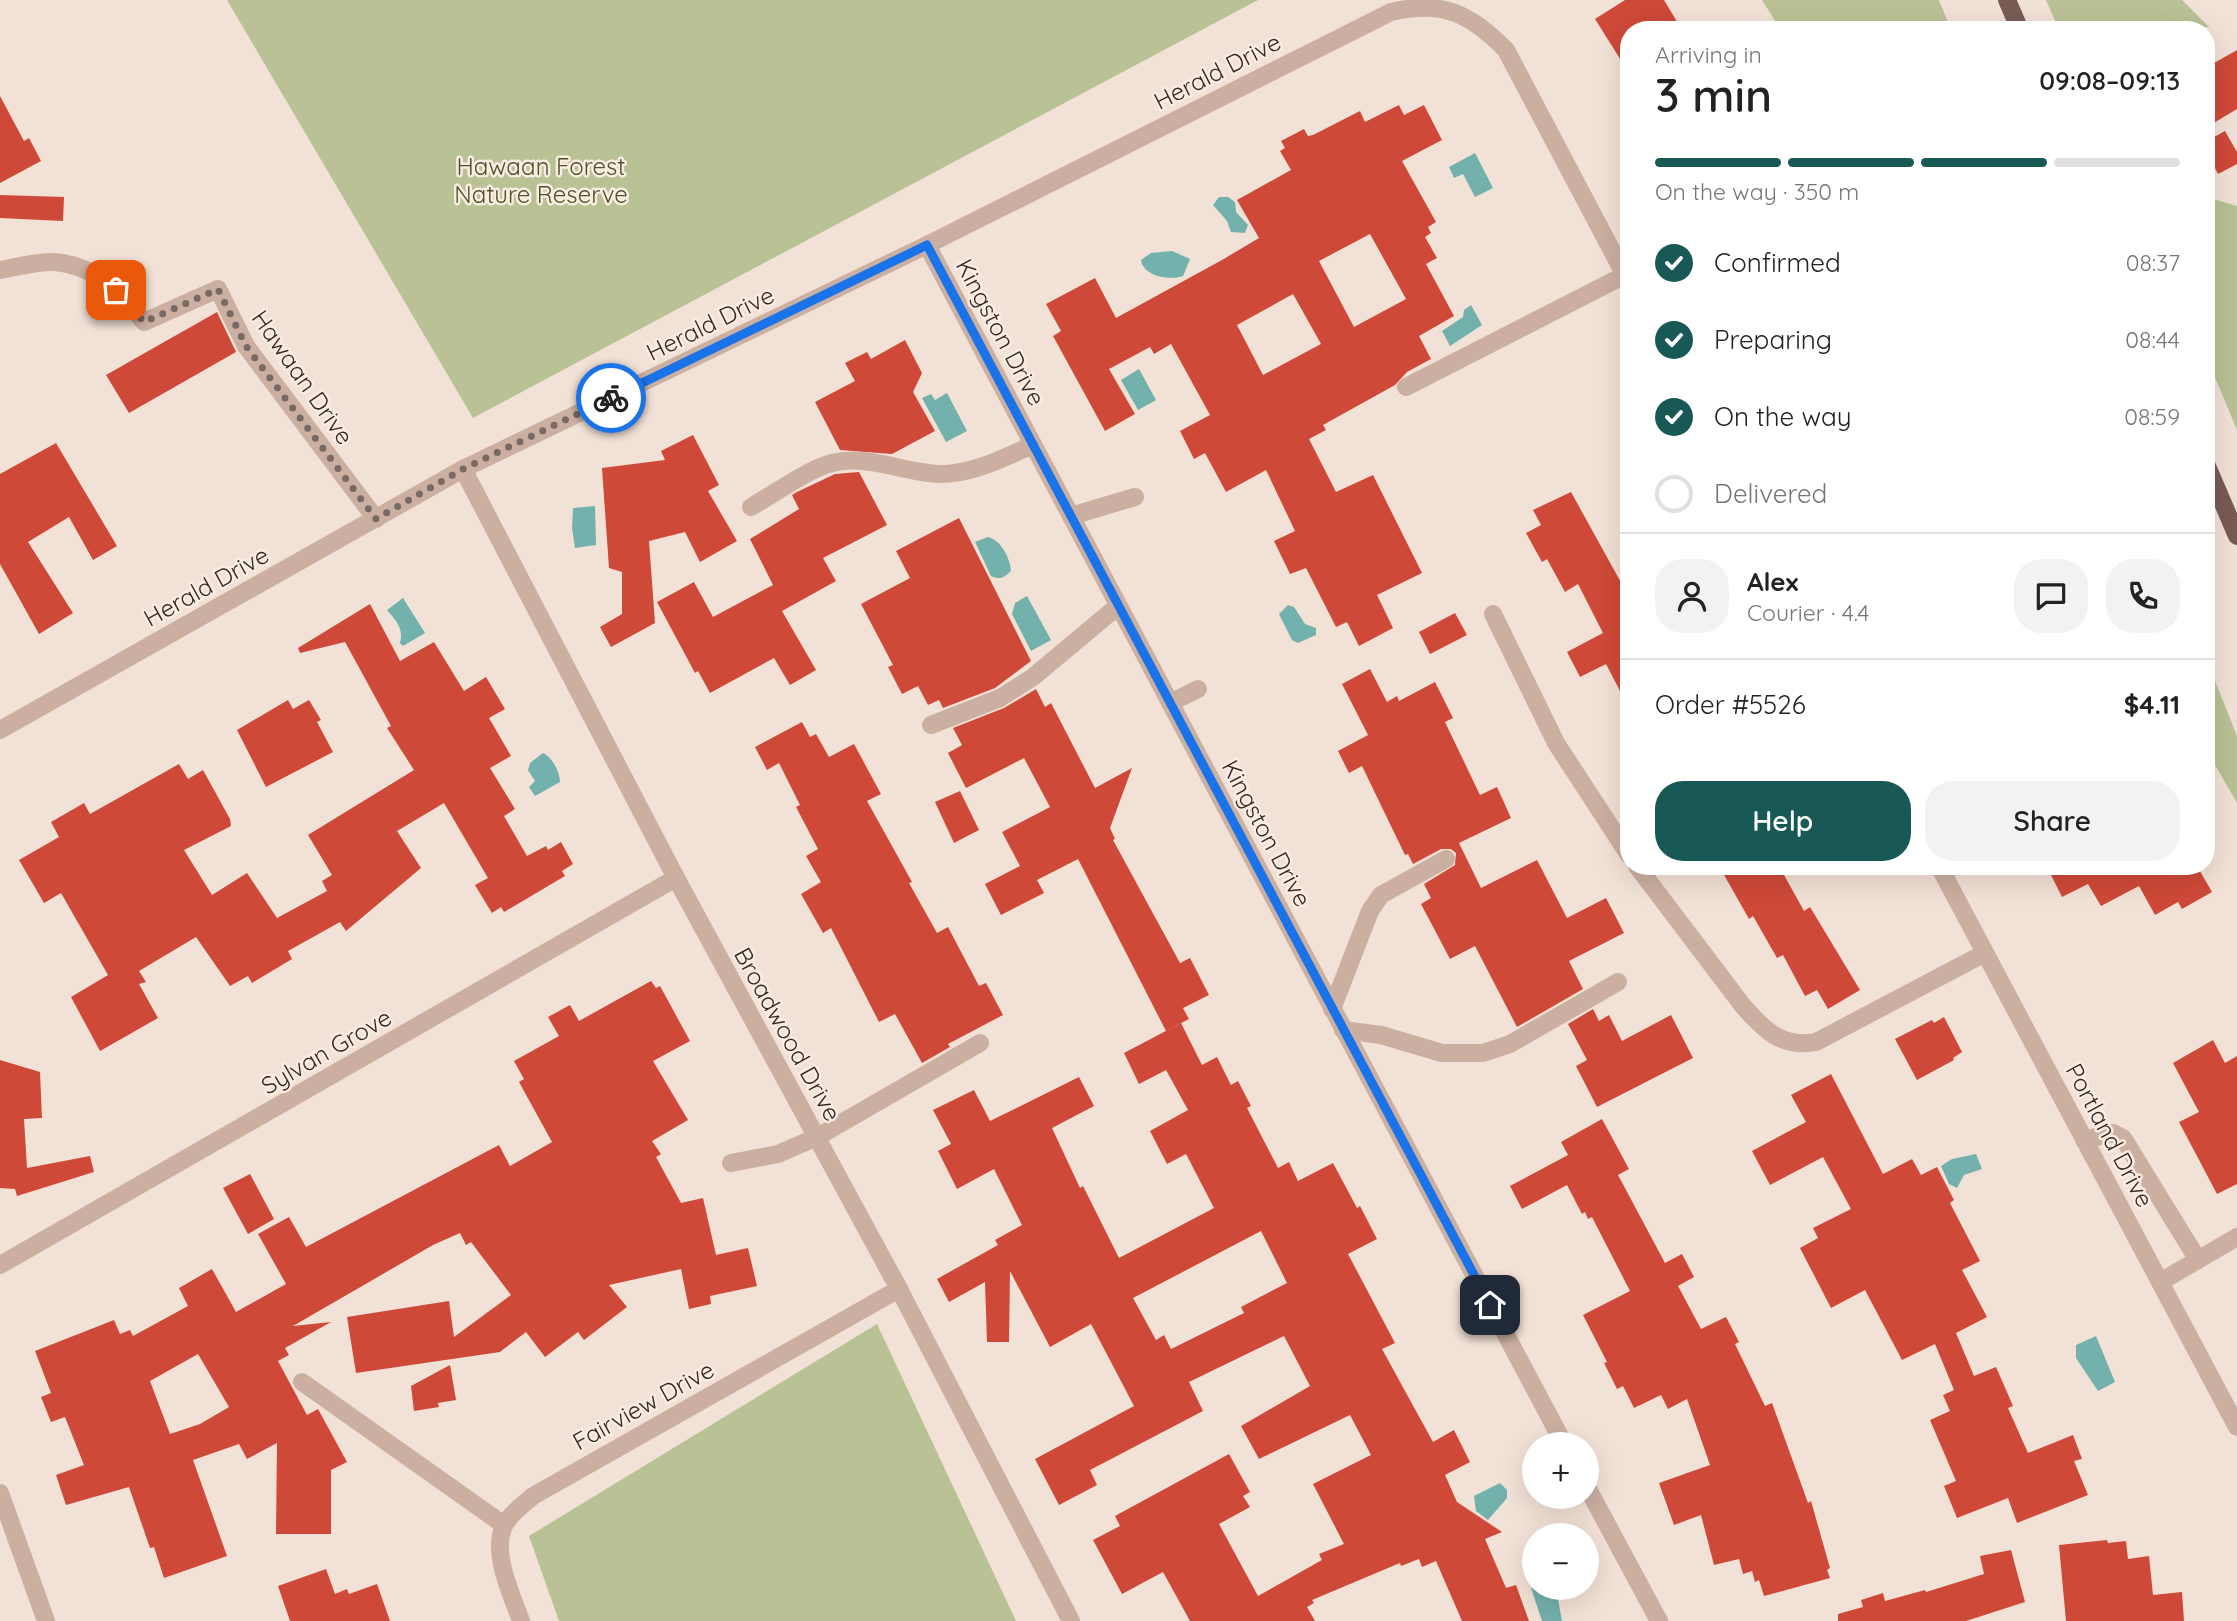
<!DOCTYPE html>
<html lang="en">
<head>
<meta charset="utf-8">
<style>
  :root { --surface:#fff; --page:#f2f2f2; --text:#222; --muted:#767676; --line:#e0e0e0; --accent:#185955 }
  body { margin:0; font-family:Quicksand,sans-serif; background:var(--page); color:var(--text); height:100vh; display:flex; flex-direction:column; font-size:26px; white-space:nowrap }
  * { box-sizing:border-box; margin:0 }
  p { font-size:23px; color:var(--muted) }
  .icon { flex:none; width:38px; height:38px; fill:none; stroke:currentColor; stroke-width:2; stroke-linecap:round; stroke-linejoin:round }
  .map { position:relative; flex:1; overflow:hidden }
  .panel { position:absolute; left:1620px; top:21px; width:595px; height:854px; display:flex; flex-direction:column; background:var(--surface); border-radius:28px; box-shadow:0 7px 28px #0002 }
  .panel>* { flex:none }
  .controls { position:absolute; left:1522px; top:1432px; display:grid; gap:14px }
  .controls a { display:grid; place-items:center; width:77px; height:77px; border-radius:50%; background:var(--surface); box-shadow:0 7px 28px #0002; font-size:35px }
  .pin { position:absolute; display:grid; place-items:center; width:60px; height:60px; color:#fff; margin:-30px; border-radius:14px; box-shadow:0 4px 10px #0006 }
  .courier { position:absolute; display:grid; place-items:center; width:70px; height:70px; margin:-35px; border:5px solid #1a73e8; border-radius:50%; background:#fff; color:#222; box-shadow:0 2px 9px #0007 }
  .overview em { font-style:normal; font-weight:600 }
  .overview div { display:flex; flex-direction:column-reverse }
  .overview { display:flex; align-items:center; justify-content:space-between; height:119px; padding:0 35px }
  h1 { font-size:46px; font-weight:600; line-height:52px }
  .bar { display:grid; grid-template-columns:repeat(4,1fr); gap:10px 7px; align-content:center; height:84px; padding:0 35px }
  .bar i { height:9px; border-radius:5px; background:var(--line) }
  .bar .on { background:var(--accent) }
  .bar p { grid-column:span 4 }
  .line { display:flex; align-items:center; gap:18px; padding:0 35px; border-top:2px solid var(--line) }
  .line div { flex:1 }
  .round { display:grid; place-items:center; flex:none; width:74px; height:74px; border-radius:28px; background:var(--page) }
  ol { padding:0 35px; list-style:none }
  li { display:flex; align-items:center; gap:21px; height:77px }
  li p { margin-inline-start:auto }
  li .icon { padding:7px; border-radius:50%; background:var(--accent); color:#fff; stroke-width:4 }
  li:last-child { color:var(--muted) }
  li i { width:38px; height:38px; border:4px solid var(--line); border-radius:50% }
  .cta { display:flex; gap:14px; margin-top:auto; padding:14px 35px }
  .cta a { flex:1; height:80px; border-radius:28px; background:var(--accent); color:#fff; font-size:28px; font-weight:600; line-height:80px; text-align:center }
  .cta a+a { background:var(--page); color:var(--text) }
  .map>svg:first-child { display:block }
</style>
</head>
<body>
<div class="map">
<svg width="2237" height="1621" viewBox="0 0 2237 1621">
  <rect width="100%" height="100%" fill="#f2e1d6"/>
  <g fill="#b9c295">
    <polygon points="227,0 1258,0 473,418"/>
    <polygon points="1762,0 1939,0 1951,30 1781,30"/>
    <polygon points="2046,0 2182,0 2209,27 2059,30"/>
    <polygon points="2207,197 2237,206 2237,430 2207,358"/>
    <polygon points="2207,661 2237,736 2237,803 2207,751"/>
    <polygon points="877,1324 1016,1621 559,1621 529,1536"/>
  </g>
  <g fill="#73b1ac">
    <polygon points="1475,153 1493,188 1475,197 1463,174 1454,178 1449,167"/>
    <polygon points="1219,197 1228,197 1235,202 1236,212 1248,225 1245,233 1231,232 1227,221 1213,205"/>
    <path d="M 1172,251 L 1190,259 L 1183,276 C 1169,281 1143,276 1141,260 L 1151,253 Z"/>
    <polygon points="1471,305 1482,325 1450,346 1442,331 1463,317 1464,310"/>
    <polygon points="1139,369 1156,400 1138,410 1121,380"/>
    <polygon points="947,393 967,431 946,442 922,398 931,394 935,400"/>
    <polygon points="595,506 596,545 575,548 572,528 573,508"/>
    <path d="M 988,537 C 1001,540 1010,558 1011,571 C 1004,578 1000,580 991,576 L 975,542 Z"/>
    <polygon points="1027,596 1051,640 1031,651 1012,614 1015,603"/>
    <path d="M 403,598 L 425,633 L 403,646 L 400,643 C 404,628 396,621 387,610 Z"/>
    <polygon points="1288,605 1294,607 1305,624 1316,628 1316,635 1298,643 1292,640 1279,614"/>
    <path d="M 543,753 C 552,757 560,772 560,782 L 535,796 L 529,787 L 535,781 L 528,770 L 530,763 Z"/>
    <polygon points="1976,1154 1982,1169 1964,1175 1957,1188 1949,1184 1941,1166 1952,1159"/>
    <polygon points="2096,1336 2115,1382 2098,1391 2076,1358 2076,1345"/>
    <polygon points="1500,1483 1507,1490 1507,1498 1488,1520 1476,1511 1474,1496"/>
    <polygon points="1552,1587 1557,1594 1562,1621 1542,1621 1531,1588"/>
  </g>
  <g fill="#cf4938" fill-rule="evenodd">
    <polygon points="1625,0 1664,0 1682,30 1629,30 1629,73 1595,19"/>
    <polygon points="2237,50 2237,109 2207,127 2207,67"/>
    <polygon points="0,96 24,141 29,138 41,161 0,183"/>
    <path d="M 1399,105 L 1404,115 L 1424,105 L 1442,140 L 1402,161 L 1436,222 L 1428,227 L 1431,233 L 1425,237 L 1437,258 L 1426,264 L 1454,316 L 1419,336 L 1431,359 L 1407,372 L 1395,385 L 1323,425 L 1326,430 L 1309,439 L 1336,492 L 1373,475 L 1422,573 L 1377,595 L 1393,628 L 1359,646 L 1347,622 L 1336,627 L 1306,568 L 1290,574 L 1274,541 L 1295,531 L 1266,470 L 1226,492 L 1205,453 L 1194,459 L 1180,431 L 1210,415 L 1171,344 L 1154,354 L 1150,347 L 1109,369 L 1135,414 L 1105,431 L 1053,336 L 1061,331 L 1046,304 L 1095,278 L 1116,318 L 1222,260 L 1259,238 L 1237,200 L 1291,170 L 1280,151 L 1285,148 L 1281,141 L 1304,129 L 1308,136 L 1313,135 L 1360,111 L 1365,122 ZM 1370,234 L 1406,299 L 1354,327 L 1319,261 ZM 1293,294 L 1321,344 L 1263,375 L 1237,325 Z"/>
    <polygon points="2225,131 2237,152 2237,164 2218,174 2207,153 2207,141"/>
    <polygon points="0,195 64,197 63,221 0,218"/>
    <polygon points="217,312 236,352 129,413 106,375"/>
    <polygon points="905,340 922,373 913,392 935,431 892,454 840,450 815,402 855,381 845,363 867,352 871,359"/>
    <polygon points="693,435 719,485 708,491 737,541 700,562 685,532 649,541 655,623 611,647 600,627 622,614 622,572 609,568 602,468 665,460 661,451"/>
    <polygon points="56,443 117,546 93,560 69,517 28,542 73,613 39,634 0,564 0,474"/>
    <polygon points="859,472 887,525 823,558 836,581 782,611 816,670 790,685 774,658 710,693 698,671 695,673 657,602 694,582 713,617 773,585 750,539 799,509 792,495 797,492 835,474"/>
    <polygon points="1571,492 1629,597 1629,708 1606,664 1580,677 1567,652 1603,633 1578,584 1565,592 1547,559 1542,562 1526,533 1541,525 1533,510"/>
    <polygon points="959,518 1031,661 995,688 943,708 939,700 928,705 918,686 902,694 888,667 893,665 861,604 910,578 896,551"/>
    <polygon points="370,604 400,661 434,642 464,691 486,677 505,709 489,718 511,756 490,768 515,809 504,816 527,856 546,846 548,850 561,842 573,864 562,871 565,876 504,912 501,907 492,913 475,885 488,878 444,803 397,831 421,868 346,931 340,922 288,951 292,959 252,983 248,976 230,986 196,937 139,971 146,982 139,984 158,1018 100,1051 71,997 108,975 61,893 44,903 19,860 59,837 51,822 84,803 90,814 179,764 188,779 203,770 230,819 231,826 184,850 212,895 247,873 277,918 327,891 322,881 332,875 308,835 414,770 387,728 391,726 345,642 300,653 298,648"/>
    <polygon points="1455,613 1467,635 1430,654 1419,632"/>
    <polygon points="1370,669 1387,702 1397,696 1399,701 1435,682 1453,718 1445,722 1480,795 1497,787 1511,818 1459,843 1481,888 1537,860 1567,918 1606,898 1624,933 1569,961 1583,989 1517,1027 1475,946 1450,959 1421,904 1431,898 1424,884 1455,865 1456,853 1451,849 1441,849 1413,864 1408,854 1405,855 1362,766 1349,773 1338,751 1368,735 1342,684"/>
    <polygon points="1036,689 1045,707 1051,703 1095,788 1132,768 1110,828 1115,839 1113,840 1180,963 1190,958 1209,995 1183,1008 1189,1019 1166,1031 1078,859 1037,880 1044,893 1001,915 985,884 1020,866 1002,832 1050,807 1024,758 966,788 948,753 962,745 953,728 1004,708"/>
    <polygon points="288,700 293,709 309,700 321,720 317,722 333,752 266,787 237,730"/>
    <polygon points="802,722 810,737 816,734 829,757 854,744 881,794 867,801 912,882 909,883 937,933 948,927 979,986 986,983 1003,1015 948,1044 950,1047 922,1063 895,1014 879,1022 831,928 823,933 801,894 821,882 806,856 818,849 796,807 800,805 779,763 767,770 755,747"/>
    <polygon points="960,791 979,830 954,843 935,802"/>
    <polygon points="1719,866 1779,866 1804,911 1810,907 1860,990 1828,1009 1817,990 1805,996 1783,955 1777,958 1753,916 1749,919"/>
    <polygon points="2069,866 2197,866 2212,892 2182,909 2178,902 2155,915 2139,886 2101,906 2088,884 2062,897 2051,875"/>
    <path d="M 651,981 L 656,988 L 660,986 L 690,1041 L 653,1061 L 688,1120 L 652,1141 L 661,1154 L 656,1157 L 681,1203 L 703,1198 L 716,1255 L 748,1248 L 757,1286 L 710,1296 L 711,1304 L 689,1309 L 681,1269 L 609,1285 L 627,1307 L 584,1340 L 578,1332 L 545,1357 L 526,1332 L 500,1352 L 356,1373 L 347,1317 L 449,1301 L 454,1337 L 511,1295 L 471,1242 L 466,1245 L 460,1233 L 433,1245 L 293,1326 L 331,1322 L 285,1348 L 289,1355 L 278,1361 L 307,1415 L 318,1409 L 347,1462 L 331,1470 L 331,1534 L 276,1534 L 277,1443 L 247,1459 L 239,1444 L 193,1460 L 227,1556 L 164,1578 L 154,1547 L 150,1548 L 129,1487 L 66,1505 L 56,1475 L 84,1465 L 65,1417 L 51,1422 L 41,1397 L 51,1393 L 35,1351 L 114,1320 L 120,1334 L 130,1330 L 133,1336 L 188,1306 L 179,1288 L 212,1269 L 236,1312 L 286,1284 L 258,1234 L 289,1217 L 306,1247 L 499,1145 L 510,1166 L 552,1142 L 519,1082 L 524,1079 L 514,1061 L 559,1036 L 548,1017 L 570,1005 L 579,1021 ZM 198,1354 L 229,1407 L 200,1424 L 170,1434 L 150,1381 Z"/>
    <polygon points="1593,1009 1599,1021 1609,1015 1622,1041 1671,1015 1693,1058 1597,1107 1576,1066 1587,1060 1568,1024"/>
    <polygon points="1944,1017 1962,1052 1953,1058 1954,1060 1917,1080 1895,1039 1932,1020 1934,1023"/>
    <path d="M 1181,1023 L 1202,1065 L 1217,1057 L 1231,1085 L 1238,1081 L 1251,1106 L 1247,1108 L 1278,1168 L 1289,1162 L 1298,1181 L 1333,1163 L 1357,1208 L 1360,1206 L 1377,1239 L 1348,1254 L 1395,1343 L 1382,1349 L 1433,1442 L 1454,1430 L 1470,1462 L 1445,1475 L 1457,1502 L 1502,1532 L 1485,1539 L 1506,1588 L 1516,1585 L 1529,1621 L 1462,1621 L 1436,1561 L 1422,1567 L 1419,1559 L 1401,1566 L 1400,1563 L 1312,1600 L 1314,1603 L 1307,1607 L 1315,1621 L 1190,1621 L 1163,1572 L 1122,1594 L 1093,1540 L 1120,1526 L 1115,1516 L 1229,1454 L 1250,1492 L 1243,1496 L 1250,1507 L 1219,1524 L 1258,1596 L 1322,1560 L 1319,1554 L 1344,1544 L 1313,1484 L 1371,1455 L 1350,1415 L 1259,1459 L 1241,1426 L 1310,1386 L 1284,1336 L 1189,1382 L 1203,1411 L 1090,1470 L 1097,1485 L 1059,1505 L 1035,1459 L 1134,1406 L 1091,1324 L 1050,1347 L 1010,1271 L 1009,1342 L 987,1342 L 985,1282 L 949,1302 L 937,1279 L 998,1245 L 995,1240 L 1022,1225 L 994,1169 L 957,1189 L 938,1151 L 951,1144 L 933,1110 L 974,1090 L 990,1121 L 1079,1077 L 1094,1106 L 1052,1128 L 1080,1188 L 1083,1186 L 1119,1258 L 1214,1208 L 1186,1154 L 1167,1164 L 1150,1131 L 1188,1110 L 1166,1070 L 1139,1084 L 1124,1053 ZM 1261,1231 L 1287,1283 L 1241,1307 L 1244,1313 L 1171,1349 L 1164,1335 L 1156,1340 L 1133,1298 Z"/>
    <polygon points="2213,1040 2225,1063 2237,1056 2237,1184 2217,1194 2179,1122 2199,1112 2173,1063"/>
    <polygon points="0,1060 40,1072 42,1118 24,1119 27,1168 90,1156 94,1172 17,1196 15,1189 0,1188"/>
    <polygon points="1831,1074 1883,1174 1912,1159 1921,1175 1937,1167 1954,1200 1950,1203 1980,1261 1962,1270 1987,1317 1956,1333 1974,1376 1996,1367 2013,1406 2008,1408 2028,1453 2073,1435 2082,1459 2074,1461 2088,1495 2017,1523 2008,1498 1957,1518 1944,1486 1956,1481 1930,1420 1950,1411 1943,1395 1954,1390 1935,1344 1902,1360 1865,1290 1831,1308 1800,1248 1818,1238 1813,1228 1851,1209 1823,1157 1770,1185 1752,1151 1806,1122 1791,1095"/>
    <polygon points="1602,1119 1629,1169 1618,1175 1665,1263 1682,1254 1694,1277 1678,1286 1701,1329 1726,1317 1739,1342 1735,1344 1765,1406 1772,1403 1808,1503 1811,1501 1830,1568 1827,1570 1830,1578 1764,1596 1759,1580 1755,1582 1752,1571 1743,1574 1739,1559 1714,1565 1701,1515 1674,1525 1659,1483 1710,1465 1687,1399 1668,1409 1661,1395 1634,1408 1623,1386 1617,1389 1604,1363 1607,1362 1583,1315 1630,1291 1592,1217 1588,1219 1585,1212 1582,1214 1567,1185 1522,1209 1510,1186 1568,1155 1561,1142"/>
    <polygon points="250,1174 274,1219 248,1234 223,1188"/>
    <polygon points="450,1365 456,1400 438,1403 439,1407 414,1411 411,1386"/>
    <polygon points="2107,1540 2108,1543 2126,1541 2128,1559 2149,1556 2153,1595 2182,1592 2184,1621 2066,1621 2059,1545"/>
    <polygon points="2011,1550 2025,1602 1966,1621 1838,1621 1838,1614 1863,1607 1861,1600 1883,1593 1885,1601 1925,1590 1926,1592 1984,1574 1980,1556"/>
    <polygon points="326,1569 335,1594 347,1589 349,1594 377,1584 390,1621 290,1621 278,1586"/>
  </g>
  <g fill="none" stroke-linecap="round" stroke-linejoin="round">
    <g stroke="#cbafa1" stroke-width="18">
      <polyline points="1406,387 1625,275"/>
      <path d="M 751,507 C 774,494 808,469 832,463 C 868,454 905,473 940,474 C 973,474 1003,458 1033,445"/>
      <polyline points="1071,516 1135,497"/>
      <polyline points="1170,703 1198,689"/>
      <polyline points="931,725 1000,698 1033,677 1118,606"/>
      <polyline points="1332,1009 1370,911 1381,895 1446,859"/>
      <polyline points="1343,1030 1381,1035 1442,1053 1483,1053 1510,1044 1618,982"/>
      <polyline points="2084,1140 2113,1133 2123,1138 2198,1260"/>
      <polyline points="731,1163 778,1154 817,1137 980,1043"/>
      <polyline points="2160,1282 2237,1237"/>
      <polyline points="302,1382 504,1525"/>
    </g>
    <g stroke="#cbafa1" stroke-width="18">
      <polyline points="927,245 1564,1444"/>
      <path d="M 0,270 C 17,267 38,261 55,262 C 93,265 122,292 144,322 L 218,289 L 246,346 L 376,519"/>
      <polyline points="463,469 676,878 899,1289 1071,1621"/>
      <polyline points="1493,614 1556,743 1629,855"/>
      <path d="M 0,730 L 463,469 L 927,245 L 1391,12 C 1442,0 1470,13 1506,50 L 1629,283"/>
      <path d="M 1637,866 L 1743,1006 C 1765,1031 1782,1048 1816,1042 L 1985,953"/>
      <polyline points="1939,866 2237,1427"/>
      <polyline points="0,1265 676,878"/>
      <polyline points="1587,1487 1659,1621"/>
      <polyline points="0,1493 46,1621"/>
      <path d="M 521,1621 C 512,1595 490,1551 505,1524 C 511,1513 524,1504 533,1496 L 899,1289"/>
    </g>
    <g stroke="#785c54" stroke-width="18">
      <polyline points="2007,0 2020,30"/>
      <polyline points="2207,466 2237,536"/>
    </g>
  </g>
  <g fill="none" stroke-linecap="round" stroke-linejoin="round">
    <polyline stroke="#776963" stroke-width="7" stroke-dasharray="0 12.6" points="116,290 144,322 218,289 246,346 376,519 463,469 611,398"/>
    <polyline stroke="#1a73e8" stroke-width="9" points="611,398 927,245 1490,1305"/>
  </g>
  <g text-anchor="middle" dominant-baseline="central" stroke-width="5" stroke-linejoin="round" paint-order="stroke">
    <g font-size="24" fill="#352825" stroke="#faece2">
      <text transform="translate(1217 71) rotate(-27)">Herald Drive</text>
      <text transform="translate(710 323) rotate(-26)">Herald Drive</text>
      <text transform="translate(1001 332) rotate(62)">Kingston Drive</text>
      <text transform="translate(303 377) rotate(55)">Hawaan Drive</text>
      <text transform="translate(206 586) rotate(-29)">Herald Drive</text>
      <text transform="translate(1267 833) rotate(62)">Kingston Drive</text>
      <text transform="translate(788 1034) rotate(61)">Broadwood Drive</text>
      <text transform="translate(326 1051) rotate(-30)">Sylvan Grove</text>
      <text transform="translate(2110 1135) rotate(62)">Portland Drive</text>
      <text transform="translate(643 1405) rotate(-29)">Fairview Drive</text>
    </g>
    <g font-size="24" fill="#4a5527" stroke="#faece2">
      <text x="541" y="166">Hawaan Forest<tspan x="541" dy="28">Nature Reserve</tspan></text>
    </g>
  </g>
</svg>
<div class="controls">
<a>+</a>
<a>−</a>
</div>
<div class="pin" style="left:116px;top:290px;background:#ea580c"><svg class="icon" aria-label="bag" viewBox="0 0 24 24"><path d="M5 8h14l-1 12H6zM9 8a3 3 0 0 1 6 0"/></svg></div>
<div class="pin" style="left:1490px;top:1305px;background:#1f2937"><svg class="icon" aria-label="home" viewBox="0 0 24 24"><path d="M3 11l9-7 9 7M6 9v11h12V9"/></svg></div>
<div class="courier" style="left:611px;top:398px"><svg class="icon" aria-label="bike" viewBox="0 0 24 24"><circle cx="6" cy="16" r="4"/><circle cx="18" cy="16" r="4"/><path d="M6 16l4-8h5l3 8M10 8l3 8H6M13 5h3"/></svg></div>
<section class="panel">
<div class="overview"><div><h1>3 min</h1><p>Arriving in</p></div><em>09:08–09:13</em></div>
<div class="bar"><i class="on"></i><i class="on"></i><i class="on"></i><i></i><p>On the way · 350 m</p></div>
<ol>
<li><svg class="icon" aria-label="check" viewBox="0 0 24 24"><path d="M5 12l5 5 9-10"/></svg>Confirmed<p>08:37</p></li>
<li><svg class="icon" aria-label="check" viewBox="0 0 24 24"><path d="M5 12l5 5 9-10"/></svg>Preparing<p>08:44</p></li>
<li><svg class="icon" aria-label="check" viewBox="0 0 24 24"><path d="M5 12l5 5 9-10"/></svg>On the way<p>08:59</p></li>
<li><i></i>Delivered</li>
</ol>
<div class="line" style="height:126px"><a class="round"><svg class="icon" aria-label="person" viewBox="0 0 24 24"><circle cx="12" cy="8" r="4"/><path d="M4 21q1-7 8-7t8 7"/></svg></a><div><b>Alex</b><p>Courier · 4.4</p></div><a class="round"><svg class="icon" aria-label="chat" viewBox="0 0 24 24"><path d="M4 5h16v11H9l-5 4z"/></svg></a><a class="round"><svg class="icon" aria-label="phone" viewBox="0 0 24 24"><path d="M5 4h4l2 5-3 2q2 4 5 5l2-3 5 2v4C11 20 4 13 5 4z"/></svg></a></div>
<div class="line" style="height:91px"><div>Order #5526</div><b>$4.11</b></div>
<div class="cta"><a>Help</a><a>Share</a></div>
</section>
</div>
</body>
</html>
